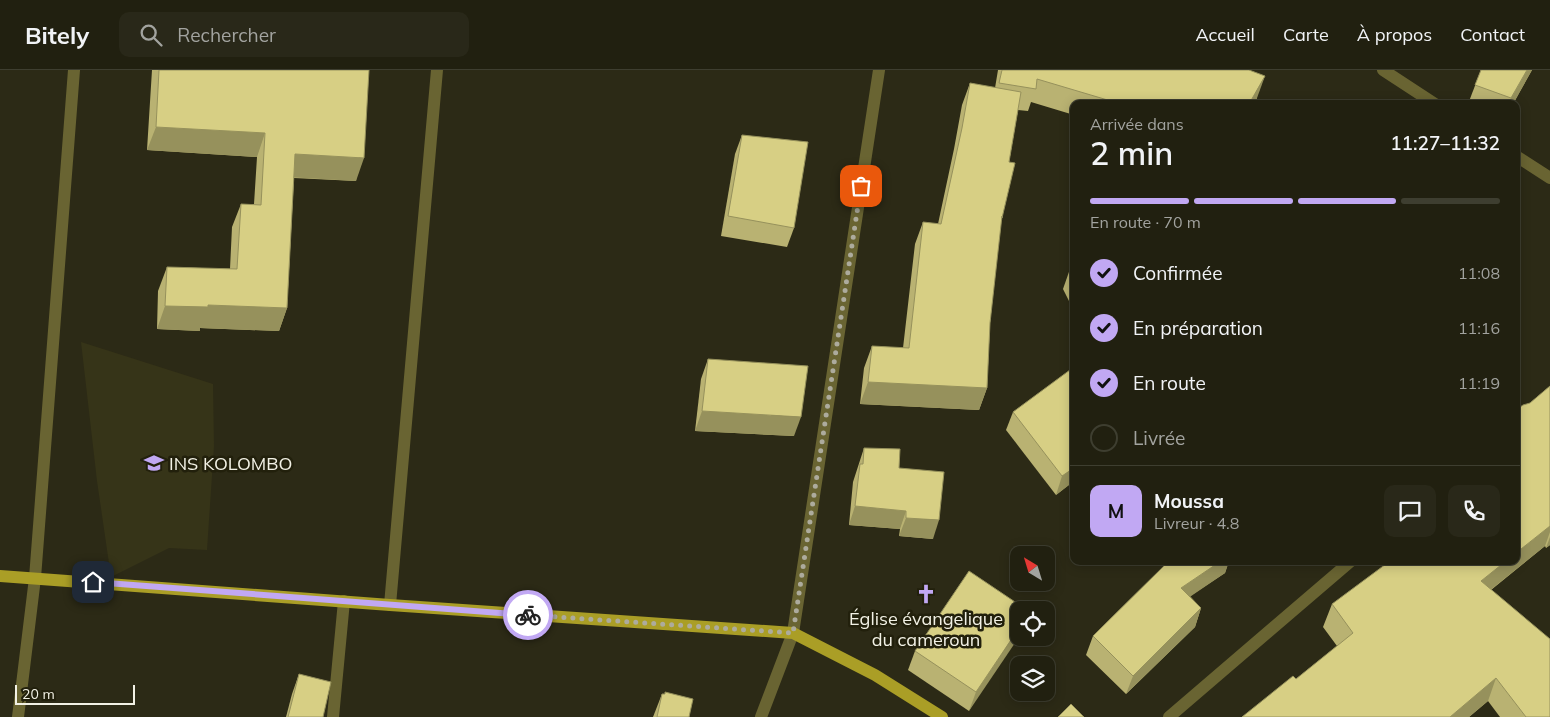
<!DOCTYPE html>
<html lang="fr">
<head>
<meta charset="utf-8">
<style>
  :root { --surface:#212010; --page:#292819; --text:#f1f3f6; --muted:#a2a39f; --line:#3e3e30; --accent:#c1a8f3 }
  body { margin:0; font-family:Mulish,sans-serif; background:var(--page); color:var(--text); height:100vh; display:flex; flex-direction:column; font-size:19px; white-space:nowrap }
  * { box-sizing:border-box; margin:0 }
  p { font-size:16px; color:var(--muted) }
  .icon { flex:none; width:28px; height:28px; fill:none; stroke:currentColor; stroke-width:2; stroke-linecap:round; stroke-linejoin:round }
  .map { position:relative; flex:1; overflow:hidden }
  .side { position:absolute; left:1070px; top:30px; width:450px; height:465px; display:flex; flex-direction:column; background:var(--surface); border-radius:10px; box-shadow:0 2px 12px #0003,0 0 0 1px var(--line) }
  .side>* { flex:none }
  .needle { width:32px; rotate:322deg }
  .tools { position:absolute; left:1010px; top:476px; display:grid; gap:10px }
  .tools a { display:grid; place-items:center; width:45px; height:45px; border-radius:10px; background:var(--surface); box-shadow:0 2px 12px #0003,0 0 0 1px var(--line); font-size:25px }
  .scale { position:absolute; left:15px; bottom:12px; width:120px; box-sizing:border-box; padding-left:5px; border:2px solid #f2f1e5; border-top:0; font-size:14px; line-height:18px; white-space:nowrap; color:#f2f1e5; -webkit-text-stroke:4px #22200c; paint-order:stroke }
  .pin { position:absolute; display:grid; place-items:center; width:42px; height:42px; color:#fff; margin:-21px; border-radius:10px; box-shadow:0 2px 8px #0006 }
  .courier { position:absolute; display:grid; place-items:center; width:50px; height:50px; margin:-25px; border:4px solid #c1a8f3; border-radius:50%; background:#fff; color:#222; box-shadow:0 1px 6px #0007 }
  .head em { font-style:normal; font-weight:600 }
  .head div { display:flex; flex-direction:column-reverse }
  .head { display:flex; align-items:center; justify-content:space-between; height:85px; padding:0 20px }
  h1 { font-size:32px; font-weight:600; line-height:38px }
  .bar { display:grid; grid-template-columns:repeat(4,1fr); gap:8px 5px; align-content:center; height:60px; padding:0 20px }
  .bar i { height:6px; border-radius:4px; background:var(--line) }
  .bar .selected { background:var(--accent) }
  .bar p { grid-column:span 4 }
  .line { display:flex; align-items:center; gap:12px; padding:0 20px; border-top:1px solid var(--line) }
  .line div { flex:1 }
  .round { display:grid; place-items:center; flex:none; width:52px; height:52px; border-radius:10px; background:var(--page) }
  ol { padding:0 20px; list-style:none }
  li { display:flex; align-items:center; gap:15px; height:55px }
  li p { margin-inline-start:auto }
  li .icon { padding:5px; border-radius:50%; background:var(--accent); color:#111; stroke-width:4 }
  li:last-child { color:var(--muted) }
  li i { width:28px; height:28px; border:2px solid var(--line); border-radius:50% }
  header { display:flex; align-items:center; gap:30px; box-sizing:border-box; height:70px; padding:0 25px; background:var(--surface); border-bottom:1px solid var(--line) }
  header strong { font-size:24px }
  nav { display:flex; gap:28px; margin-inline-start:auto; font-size:18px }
  .search { width:350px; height:45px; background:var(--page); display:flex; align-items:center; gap:12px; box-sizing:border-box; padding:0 18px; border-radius:10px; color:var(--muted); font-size:19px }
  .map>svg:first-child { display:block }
</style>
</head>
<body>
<header>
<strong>Bitely</strong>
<div class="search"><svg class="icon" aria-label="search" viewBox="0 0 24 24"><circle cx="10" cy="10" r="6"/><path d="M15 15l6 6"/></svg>Rechercher</div>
<nav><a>Accueil</a><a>Carte</a><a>À propos</a><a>Contact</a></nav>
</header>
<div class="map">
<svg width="1550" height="647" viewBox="0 0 1550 647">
  <rect width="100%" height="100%" fill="#2c2a16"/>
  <polygon fill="#363418" points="81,272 213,314 214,376 207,480 169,478 111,507 97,411"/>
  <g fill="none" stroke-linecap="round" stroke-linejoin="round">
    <g stroke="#696432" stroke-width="12">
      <polyline points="1383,0 1435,34"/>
      <polyline points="1516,86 1550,108"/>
      <polyline points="390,535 437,0"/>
      <polyline points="18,647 35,508 74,0"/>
      <polyline points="333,647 344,531"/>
      <polyline points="761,647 793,563 879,0"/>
      <polyline points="1169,647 1351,491"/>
    </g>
    <polyline stroke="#aa9e26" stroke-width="12" points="0,506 390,535 793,563 875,605 942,647"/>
  </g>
  <g fill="#b9b272">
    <polygon points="152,0 369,0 356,111 294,108 287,238 279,261 200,258 200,261 157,259 158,221 167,197 230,199 232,157 241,134 254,134 257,87 147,80"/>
    <polygon points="998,0 1249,0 1257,28 1254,34 1074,34 1074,45 1031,32 1028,41 1018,40 1009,92 1002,148 1001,150 990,253 987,318 979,340 860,334 864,298 872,276 903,278 915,174 923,152 938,154 954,79 962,35 970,13 995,18"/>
    <polygon points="1481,0 1532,0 1513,34 1468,34"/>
    <polygon points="742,65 794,158 787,177 721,166 735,84"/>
    <polygon points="1074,197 1074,241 1063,219 1070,199"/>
    <polygon points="708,289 794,366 695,361 701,309"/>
    <polygon points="1550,316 1550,475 1546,478 1545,476 1491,520 1550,647 1500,647 1488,631 1469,647 1242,647 1296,609 1337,576 1323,557 1332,534 1516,491 1516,340 1530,333"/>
    <polygon points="1013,342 1074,411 1056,425 1006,360"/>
    <polygon points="864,378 899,398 933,469 899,466 900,459 849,455 853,412"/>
    <polygon points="1168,491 1229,491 1225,503 1190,526 1201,538 1195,557 1126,624 1086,585 1093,566 1168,492"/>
    <polygon points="1027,540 969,641 908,600 915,581"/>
    <polygon points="299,604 323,647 286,647 292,624"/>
    <polygon points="662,624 689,647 653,647"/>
  </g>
  <g fill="#96915c">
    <polygon points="1527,0 1532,0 1513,34 1509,34 1511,28"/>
    <polygon points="1265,6 1257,28 1254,34 1249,34"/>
    <polygon points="156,57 265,63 257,87 147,80"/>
    <polygon points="295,84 364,88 356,111 287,107"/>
    <polygon points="208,235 287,238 279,261 200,258 200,261 157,259 165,236"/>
    <polygon points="868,312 987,318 979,340 860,334"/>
    <polygon points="702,341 801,347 794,366 695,361"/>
    <polygon points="1074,398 1074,411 1056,425 1062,406"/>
    <polygon points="855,436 906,441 900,459 849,455"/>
    <polygon points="906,448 939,450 933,469 899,466"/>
    <polygon points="1550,456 1550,462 1545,476 1473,534 1481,511 1506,491 1516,491 1516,483"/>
    <polygon points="1550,467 1550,475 1546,478"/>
    <polygon points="1221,491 1229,491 1225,503 1175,537 1181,518"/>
    <polygon points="1201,538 1195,557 1126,624 1133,606"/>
    <polygon points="1019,558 1019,567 969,641 976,622"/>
    <polygon points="1496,608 1488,631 1469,647 1450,647"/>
  </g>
  <g fill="#d7cf84" stroke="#96915c">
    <polygon points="159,0 369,0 364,88 295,84 287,238 208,235 208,237 165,236 167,197 237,199 241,134 261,135 265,63 156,57"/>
    <polygon points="1002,0 1249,0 1265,6 1249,34 1121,34 1037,9 1036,19 999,13"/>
    <polygon points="1481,0 1527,0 1511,28 1475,15"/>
    <polygon points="970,13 1021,22 1009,92 1015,93 1002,148 1002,146 990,253 987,318 868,312 872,276 909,278 923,152 941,154 962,58"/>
    <polygon points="742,65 808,72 794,158 728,146"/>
    <polygon points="1074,197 1074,207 1070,199"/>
    <polygon points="708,289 808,296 801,347 702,341"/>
    <polygon points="1074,297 1074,398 1062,406 1013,342"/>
    <polygon points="1550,316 1550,456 1516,483 1516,404 1517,403 1516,402 1516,340 1523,335 1530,333"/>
    <polygon points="864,378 900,379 899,398 944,402 939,450 906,448 906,441 855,436 860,394 863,394"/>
    <polygon points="1169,491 1221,491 1181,518 1201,538 1133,606 1093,566"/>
    <polygon points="1390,491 1506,491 1481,511 1550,569 1550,647 1526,647 1496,608 1450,647 1242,647 1293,606 1296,609 1353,563 1332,534"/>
    <polygon points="969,501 1027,540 1019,540 1019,558 976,622 915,581"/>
    <polygon points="299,604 331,612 323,647 288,647"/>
    <polygon points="665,622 693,629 689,647 657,647 662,624 665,624"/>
    <polygon points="1071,634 1084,647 1058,647"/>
  </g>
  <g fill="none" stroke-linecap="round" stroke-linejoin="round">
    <polyline stroke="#adab9d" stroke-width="5" stroke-dasharray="0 9" points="528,545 793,563 861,116"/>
    <polyline stroke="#c1a8f3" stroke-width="6" points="93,512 528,545"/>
  </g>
  <defs>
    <symbol id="school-bare" viewBox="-9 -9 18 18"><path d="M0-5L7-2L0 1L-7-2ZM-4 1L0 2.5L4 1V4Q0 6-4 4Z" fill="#c1a8f3" stroke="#22200c" stroke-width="2.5" paint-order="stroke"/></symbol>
    <symbol id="church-bare" viewBox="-9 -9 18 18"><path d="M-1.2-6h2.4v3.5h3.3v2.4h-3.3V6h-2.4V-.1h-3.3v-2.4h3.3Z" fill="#c1a8f3" stroke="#22200c" stroke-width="2.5" paint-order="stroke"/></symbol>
  </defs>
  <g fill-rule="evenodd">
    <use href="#school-bare" x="140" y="379" width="28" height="28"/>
    <use href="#church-bare" x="912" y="510" width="28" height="28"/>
  </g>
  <g text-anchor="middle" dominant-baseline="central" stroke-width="5" stroke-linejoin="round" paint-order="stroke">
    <g font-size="18" fill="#f2f1e5" stroke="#22200c" text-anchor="start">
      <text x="169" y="393">INS KOLOMBO</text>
      <text x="926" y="548" text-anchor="middle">Église évangelique<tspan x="926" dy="21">du cameroun</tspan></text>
    </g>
  </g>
</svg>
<div class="tools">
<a><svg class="needle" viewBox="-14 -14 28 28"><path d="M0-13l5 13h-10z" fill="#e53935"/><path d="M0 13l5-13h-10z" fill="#a2a39f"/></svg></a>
<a><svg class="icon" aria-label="locate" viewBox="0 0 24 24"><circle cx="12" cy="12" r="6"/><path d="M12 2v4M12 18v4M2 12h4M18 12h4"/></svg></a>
<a><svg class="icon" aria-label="layers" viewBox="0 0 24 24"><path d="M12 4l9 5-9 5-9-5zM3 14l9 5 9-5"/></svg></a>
</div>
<div class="scale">20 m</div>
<div class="pin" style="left:861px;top:116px;background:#ea580c"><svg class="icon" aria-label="bag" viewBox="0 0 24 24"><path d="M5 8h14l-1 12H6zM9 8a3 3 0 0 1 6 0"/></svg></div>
<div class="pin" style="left:93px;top:512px;background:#1f2937"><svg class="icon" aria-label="home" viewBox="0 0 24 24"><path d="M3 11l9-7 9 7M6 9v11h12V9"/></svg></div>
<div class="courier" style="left:528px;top:545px"><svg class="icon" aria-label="bike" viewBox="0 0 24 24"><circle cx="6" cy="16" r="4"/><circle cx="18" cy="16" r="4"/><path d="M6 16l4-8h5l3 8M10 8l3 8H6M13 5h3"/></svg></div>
<section class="side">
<div class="head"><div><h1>2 min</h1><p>Arrivée dans</p></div><em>11:27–11:32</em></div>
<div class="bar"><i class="selected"></i><i class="selected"></i><i class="selected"></i><i></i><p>En route · 70 m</p></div>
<ol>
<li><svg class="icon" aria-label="check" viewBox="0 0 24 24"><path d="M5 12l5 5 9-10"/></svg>Confirmée<p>11:08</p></li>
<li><svg class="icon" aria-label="check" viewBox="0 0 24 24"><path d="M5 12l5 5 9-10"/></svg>En préparation<p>11:16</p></li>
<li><svg class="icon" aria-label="check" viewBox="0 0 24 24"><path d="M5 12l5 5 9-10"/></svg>En route<p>11:19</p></li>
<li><i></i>Livrée</li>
</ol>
<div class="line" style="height:90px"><b class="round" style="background:var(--accent);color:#111">M</b><div><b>Moussa</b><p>Livreur · 4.8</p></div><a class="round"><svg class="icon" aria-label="chat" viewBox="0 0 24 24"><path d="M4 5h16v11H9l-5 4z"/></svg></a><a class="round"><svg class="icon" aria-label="phone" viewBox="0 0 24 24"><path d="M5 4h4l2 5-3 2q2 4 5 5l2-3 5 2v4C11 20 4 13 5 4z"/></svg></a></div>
</section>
</div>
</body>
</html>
